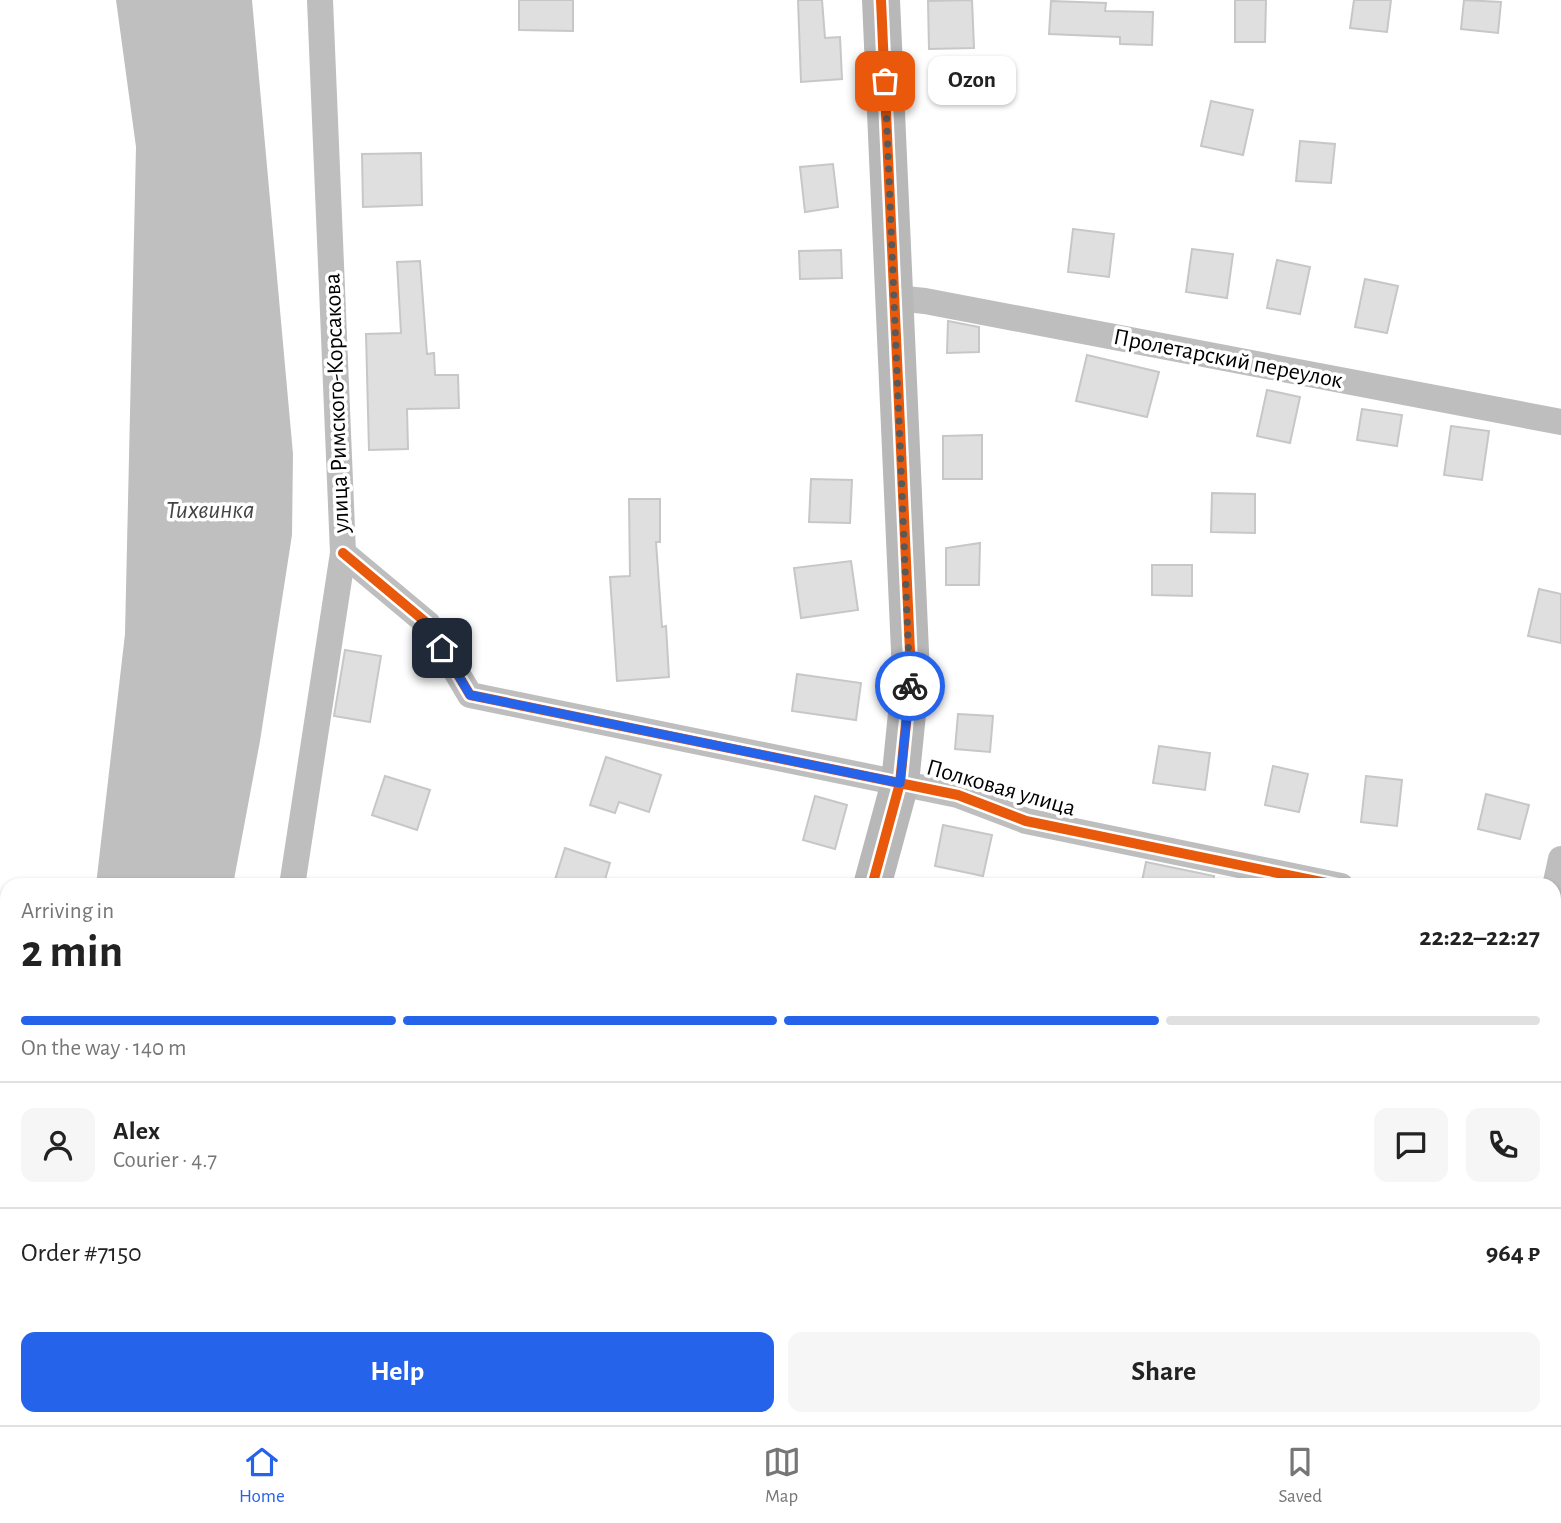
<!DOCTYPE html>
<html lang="en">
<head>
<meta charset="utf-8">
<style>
  :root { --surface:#fff; --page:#f6f6f6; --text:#222; --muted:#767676; --line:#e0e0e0; --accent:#2563eb }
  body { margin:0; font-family:"Alegreya Sans",sans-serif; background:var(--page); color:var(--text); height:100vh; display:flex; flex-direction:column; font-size:26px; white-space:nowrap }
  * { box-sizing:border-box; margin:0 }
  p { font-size:23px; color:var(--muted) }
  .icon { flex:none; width:38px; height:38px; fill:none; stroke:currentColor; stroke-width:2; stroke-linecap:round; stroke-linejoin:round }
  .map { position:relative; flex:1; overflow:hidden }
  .drawer { position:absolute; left:0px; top:878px; width:1561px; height:548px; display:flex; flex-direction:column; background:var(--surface); border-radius:21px 21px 0 0; box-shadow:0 2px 5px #0004 }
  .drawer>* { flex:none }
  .pin { position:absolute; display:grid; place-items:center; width:60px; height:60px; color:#fff; margin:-30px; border-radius:14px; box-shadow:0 4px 10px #0006 }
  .courier { position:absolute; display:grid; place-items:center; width:70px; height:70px; margin:-35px; border:5px solid #2563eb; border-radius:50%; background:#fff; color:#222; box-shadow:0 2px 9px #0007 }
  .bubble { position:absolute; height:49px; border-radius:14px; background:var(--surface); box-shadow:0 2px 5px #0004; font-size:23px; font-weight:600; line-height:49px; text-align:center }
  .summary em { font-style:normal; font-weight:600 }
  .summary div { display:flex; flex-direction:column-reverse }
  .summary { display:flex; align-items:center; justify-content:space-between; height:119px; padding:0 21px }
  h1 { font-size:46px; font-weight:600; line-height:52px }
  .bar { display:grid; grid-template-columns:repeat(4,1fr); gap:10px 7px; align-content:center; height:84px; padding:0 21px }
  .bar i { height:9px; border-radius:5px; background:var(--line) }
  .bar .active { background:var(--accent) }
  .bar p { grid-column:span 4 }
  .line { display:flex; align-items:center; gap:18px; padding:0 21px; border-top:2px solid var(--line) }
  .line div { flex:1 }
  .round { display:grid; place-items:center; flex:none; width:74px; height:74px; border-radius:14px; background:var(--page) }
  .button { display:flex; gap:14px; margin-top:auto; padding:14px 21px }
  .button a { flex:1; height:80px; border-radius:14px; background:var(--accent); color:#fff; font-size:28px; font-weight:600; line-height:80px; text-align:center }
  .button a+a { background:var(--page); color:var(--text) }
  .tabs { display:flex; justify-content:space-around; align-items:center; height:98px; border-top:2px solid var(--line); background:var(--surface); font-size:19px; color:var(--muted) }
  .tabs a { display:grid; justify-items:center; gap:4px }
  .tabs .active { color:var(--accent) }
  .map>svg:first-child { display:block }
</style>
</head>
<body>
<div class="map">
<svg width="1561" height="1425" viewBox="0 0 1561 1425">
  <rect width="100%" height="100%" fill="#fff"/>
  <g fill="#bfbfbf">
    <polygon points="116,0 252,0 293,454 292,535 260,741 233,885 96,885 125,634 136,147"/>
    <polygon points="7,1201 7,1419 79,1419 76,1425 0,1425 0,1219"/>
  </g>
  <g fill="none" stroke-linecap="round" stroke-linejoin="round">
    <polyline stroke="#bfbfbf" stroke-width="9" points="1207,1419 1223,1425"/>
  </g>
  <g fill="#dfdfdf" stroke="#c7c7c7" stroke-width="2">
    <polygon points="519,0 573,0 573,31 519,30"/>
    <polygon points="798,0 822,0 825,38 840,37 842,79 801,82"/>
    <polygon points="972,0 974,48 929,49 928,1"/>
    <polygon points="1235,0 1266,0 1265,42 1235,42"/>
    <polygon points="1354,0 1391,0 1387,32 1350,28"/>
    <polygon points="1464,0 1501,2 1498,33 1461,29"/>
    <polygon points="1051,1 1106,3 1105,11 1153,12 1152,45 1120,44 1120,37 1049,34"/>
    <polygon points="1211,101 1253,110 1243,155 1201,146"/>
    <polygon points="1300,141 1335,144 1331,183 1296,181"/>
    <polygon points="421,153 422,205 363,207 362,154"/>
    <polygon points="833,164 838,207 805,212 800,167"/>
    <polygon points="1073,229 1114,234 1109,277 1068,272"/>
    <polygon points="1192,249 1233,254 1227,298 1186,292"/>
    <polygon points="841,250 842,278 800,279 799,251"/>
    <polygon points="1277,260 1310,267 1300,314 1267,308"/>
    <polygon points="420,261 427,354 434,353 435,375 458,375 459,408 407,409 408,449 369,450 366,334 401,333 397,262"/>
    <polygon points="1365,279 1398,286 1387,333 1355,327"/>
    <polygon points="948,321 979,327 979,352 947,353"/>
    <polygon points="1087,355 1159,372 1147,417 1076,401"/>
    <polygon points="1267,390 1300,397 1290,443 1257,436"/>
    <polygon points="1362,409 1402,415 1397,446 1357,440"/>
    <polygon points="1451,426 1489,431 1482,480 1444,475"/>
    <polygon points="982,435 982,479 943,479 943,436"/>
    <polygon points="811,479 852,480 850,523 809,522"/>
    <polygon points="1212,493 1255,494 1255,533 1211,532"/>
    <polygon points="629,499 660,499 660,542 656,542 662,627 666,626 669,677 617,681 610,577 630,576"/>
    <polygon points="980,543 979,585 946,585 946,548"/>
    <polygon points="851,561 858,610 801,618 794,568"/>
    <polygon points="1152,565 1192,565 1192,596 1152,595"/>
    <polygon points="1539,589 1561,594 1561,643 1528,636"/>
    <polygon points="345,650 381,656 370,722 334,716"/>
    <polygon points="797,674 861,683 856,720 792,711"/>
    <polygon points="958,714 993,716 990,752 955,749"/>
    <polygon points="1159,746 1210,753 1205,790 1153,783"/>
    <polygon points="606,757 661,775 649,812 619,802 615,813 590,805"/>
    <polygon points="1273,766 1308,774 1299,812 1265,805"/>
    <polygon points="385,776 430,790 417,830 372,815"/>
    <polygon points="1366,776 1402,780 1397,826 1361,822"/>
    <polygon points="1486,794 1529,805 1520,839 1478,829"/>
    <polygon points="815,796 847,805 835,849 803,840"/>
    <polygon points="943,825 992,835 983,876 935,866"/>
    <polygon points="565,848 610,863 603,886 553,886"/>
    <polygon points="1146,862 1214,876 1213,886 1141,886"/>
  </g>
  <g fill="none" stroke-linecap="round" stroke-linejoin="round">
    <polyline stroke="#b9b9b9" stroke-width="4.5" stroke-dasharray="2 3.5" stroke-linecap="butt" points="1375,1425 1378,1419"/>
    <g stroke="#bebebe" stroke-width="26">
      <polyline points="895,298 925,301 1561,422"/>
      <polyline points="343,553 428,624 470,695 958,795 1026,821 1341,886"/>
      <polyline points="292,886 343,553 320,0"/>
      <polyline points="1554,891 1561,859"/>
      <polyline points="1554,929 1561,930"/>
      <polyline points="131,1425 133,1419"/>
    </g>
    <g stroke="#b8b8b8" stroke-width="38">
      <polyline points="872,886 900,783 911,674 881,0"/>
      <polyline points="683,1425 685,1419"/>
    </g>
    <defs>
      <g id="cycleway">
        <polyline points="343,553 428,624 470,695 958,795 1026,821 1341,886"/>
        <polyline points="872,886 900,783 911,674 881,0"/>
      </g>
    </defs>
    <use href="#cycleway" stroke="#fff" stroke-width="15"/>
    <use href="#cycleway" stroke="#e8590c" stroke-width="10"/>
  </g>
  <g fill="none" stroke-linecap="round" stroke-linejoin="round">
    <polyline stroke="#595959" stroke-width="7" stroke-dasharray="0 12.6" points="885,81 910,686"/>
    <polyline stroke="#2563eb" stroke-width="9" points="442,648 470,695 900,783 910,686"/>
  </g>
  <g text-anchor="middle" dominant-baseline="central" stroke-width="7" stroke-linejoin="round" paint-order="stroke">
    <g font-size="24" fill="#000" stroke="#fff">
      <text transform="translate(1228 359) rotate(11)">Пролетарский переулок</text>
      <text transform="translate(337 403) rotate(-92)">улица Римского-Корсакова</text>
      <text transform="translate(1001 788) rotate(16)">Полковая улица</text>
    </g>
    <g font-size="26" font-style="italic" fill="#444" stroke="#fff">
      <text x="210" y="510">Тихвинка</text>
    </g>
  </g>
</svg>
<div class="pin" style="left:885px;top:81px;background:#ea580c"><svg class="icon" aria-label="bag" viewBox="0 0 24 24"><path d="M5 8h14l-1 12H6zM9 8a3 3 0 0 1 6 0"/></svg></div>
<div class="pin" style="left:442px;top:648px;background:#1f2937"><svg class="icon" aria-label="home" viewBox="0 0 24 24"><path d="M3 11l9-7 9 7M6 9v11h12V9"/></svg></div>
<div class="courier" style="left:910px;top:686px"><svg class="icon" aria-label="bike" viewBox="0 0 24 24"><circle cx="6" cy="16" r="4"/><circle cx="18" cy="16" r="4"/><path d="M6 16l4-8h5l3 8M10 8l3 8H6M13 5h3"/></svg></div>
<div class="bubble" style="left:928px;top:56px;width:88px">Ozon</div>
<section class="drawer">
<div class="summary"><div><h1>2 min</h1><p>Arriving in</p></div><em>22:22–22:27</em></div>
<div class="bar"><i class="active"></i><i class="active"></i><i class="active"></i><i></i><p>On the way · 140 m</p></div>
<div class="line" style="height:126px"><a class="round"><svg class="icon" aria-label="person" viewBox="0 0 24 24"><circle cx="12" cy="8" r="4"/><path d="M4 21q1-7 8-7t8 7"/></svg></a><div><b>Alex</b><p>Courier · 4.7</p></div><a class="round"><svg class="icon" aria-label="chat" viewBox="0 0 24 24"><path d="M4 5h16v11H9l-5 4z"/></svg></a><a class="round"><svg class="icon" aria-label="phone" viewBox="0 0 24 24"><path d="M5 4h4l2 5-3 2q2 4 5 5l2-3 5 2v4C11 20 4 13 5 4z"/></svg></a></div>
<div class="line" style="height:91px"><div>Order #7150</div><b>964 ₽</b></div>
<div class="button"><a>Help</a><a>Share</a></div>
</section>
</div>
<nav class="tabs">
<a class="active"><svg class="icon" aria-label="home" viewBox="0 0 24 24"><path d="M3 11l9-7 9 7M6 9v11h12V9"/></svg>Home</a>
<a><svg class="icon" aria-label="map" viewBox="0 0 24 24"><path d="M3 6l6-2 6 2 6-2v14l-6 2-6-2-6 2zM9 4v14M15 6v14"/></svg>Map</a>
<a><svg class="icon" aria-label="saved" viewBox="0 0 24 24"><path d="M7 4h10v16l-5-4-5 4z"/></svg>Saved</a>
</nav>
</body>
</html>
